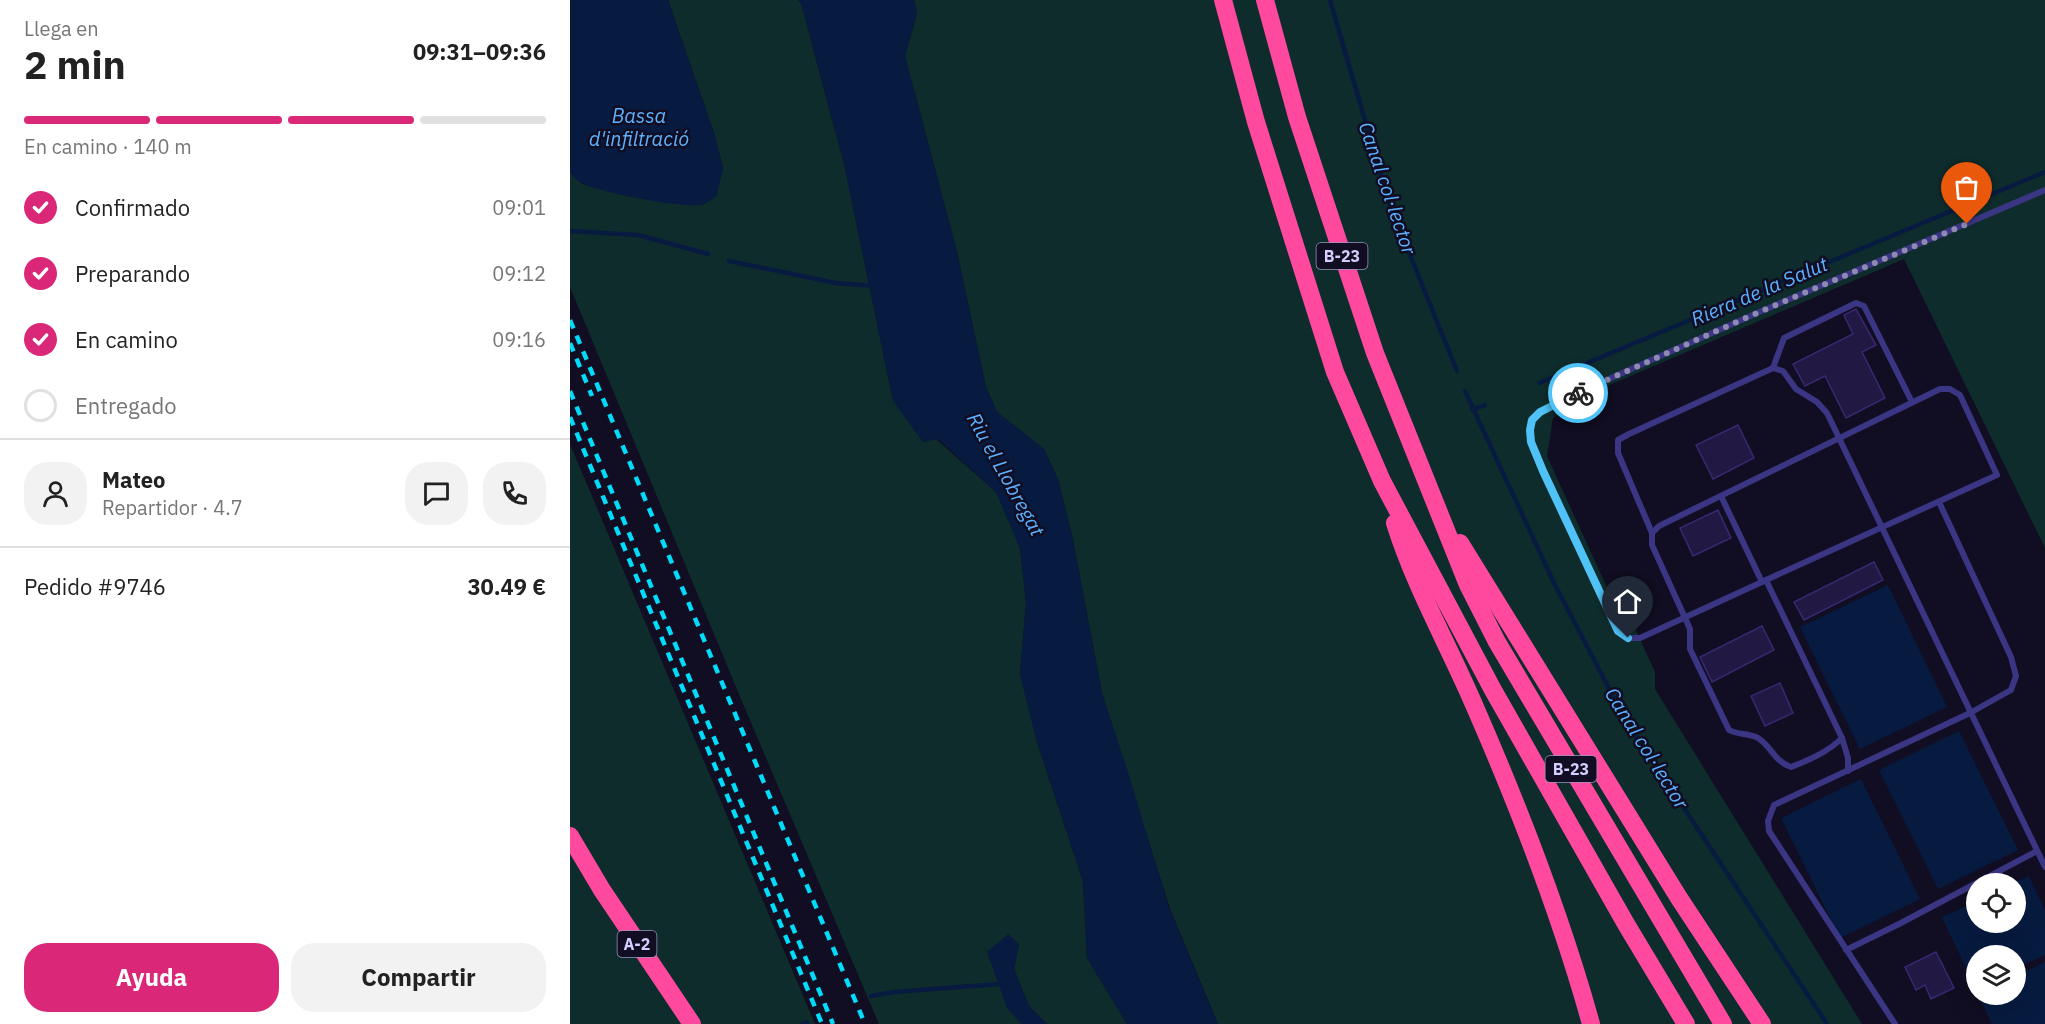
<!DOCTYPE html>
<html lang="es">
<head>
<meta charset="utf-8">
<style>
  :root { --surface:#fff; --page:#f2f2f2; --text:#222; --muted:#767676; --line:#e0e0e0; --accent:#db2777 }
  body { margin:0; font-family:"IBM Plex Sans",sans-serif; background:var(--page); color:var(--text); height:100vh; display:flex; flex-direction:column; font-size:22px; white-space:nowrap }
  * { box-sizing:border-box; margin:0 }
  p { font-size:20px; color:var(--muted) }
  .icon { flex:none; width:33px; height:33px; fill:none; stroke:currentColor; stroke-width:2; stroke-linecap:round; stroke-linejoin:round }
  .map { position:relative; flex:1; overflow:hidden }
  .side { display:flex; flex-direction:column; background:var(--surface); width:570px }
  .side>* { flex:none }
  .buttons { position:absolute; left:1396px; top:873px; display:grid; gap:12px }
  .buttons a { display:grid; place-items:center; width:60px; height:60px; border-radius:50%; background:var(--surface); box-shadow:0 6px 24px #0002; font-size:30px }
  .pin { position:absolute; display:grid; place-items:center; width:51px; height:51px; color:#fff; margin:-62px -26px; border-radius:50% 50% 50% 0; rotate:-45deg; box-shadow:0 0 6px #0007 }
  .pin .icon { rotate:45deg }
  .courier { position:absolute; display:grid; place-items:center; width:60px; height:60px; margin:-30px; border:4px solid #4fc3f7; border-radius:50%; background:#fff; color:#222; box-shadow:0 2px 8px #0007 }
  .headline em { font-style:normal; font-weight:700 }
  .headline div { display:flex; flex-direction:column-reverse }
  .headline { display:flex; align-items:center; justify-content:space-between; height:102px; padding:0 24px }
  h1 { font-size:39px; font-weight:700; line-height:45px }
  .bar { display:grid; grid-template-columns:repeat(4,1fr); gap:9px 6px; align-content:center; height:72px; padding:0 24px }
  .bar i { height:8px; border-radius:4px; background:var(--line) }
  .bar .current { background:var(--accent) }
  .bar p { grid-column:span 4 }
  .line { display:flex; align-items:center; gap:15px; padding:0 24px; border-top:2px solid var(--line) }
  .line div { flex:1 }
  .round { display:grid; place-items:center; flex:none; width:63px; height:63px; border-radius:24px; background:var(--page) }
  ol { padding:0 24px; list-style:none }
  li { display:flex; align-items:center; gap:18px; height:66px }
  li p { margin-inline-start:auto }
  li .icon { padding:6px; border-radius:50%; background:var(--accent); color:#fff; stroke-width:4 }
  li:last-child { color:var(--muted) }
  li i { width:33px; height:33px; border:3px solid var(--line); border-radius:50% }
  .primary-button { display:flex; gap:12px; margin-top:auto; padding:12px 24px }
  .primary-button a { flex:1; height:69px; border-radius:24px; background:var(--accent); color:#fff; font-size:24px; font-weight:700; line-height:69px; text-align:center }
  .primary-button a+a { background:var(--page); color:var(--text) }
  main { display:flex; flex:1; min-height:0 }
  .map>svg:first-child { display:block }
</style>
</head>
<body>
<main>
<section class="side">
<div class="headline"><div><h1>2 min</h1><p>Llega en</p></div><em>09:31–09:36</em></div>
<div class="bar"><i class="current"></i><i class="current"></i><i class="current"></i><i></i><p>En camino · 140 m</p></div>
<ol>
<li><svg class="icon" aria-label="check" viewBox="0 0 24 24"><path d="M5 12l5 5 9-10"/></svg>Confirmado<p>09:01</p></li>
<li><svg class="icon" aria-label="check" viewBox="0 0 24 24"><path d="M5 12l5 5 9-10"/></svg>Preparando<p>09:12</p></li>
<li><svg class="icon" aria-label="check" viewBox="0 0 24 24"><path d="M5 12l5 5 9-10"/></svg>En camino<p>09:16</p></li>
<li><i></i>Entregado</li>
</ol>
<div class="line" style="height:108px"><a class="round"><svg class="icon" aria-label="person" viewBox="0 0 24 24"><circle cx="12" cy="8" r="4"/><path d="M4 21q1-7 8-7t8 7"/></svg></a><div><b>Mateo</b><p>Repartidor · 4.7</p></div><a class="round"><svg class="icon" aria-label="chat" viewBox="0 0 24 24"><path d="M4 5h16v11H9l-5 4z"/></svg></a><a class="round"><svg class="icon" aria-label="phone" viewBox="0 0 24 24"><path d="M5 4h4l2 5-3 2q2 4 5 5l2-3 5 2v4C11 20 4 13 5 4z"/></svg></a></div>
<div class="line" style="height:78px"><div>Pedido #9746</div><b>30.49 €</b></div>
<div class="primary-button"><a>Ayuda</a><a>Compartir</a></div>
</section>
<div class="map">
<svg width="1475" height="1024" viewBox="0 0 1475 1024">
  <rect width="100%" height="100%" fill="#110d22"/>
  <g fill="#0f2c2c">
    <polygon points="98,0 228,0 231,3 275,168 323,401 426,492 450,548 456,602 450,674 467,742 513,881 517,958 557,1024 477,1024 459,1006 444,969 449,944 438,934 437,1008 452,1024 309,1024 171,699 0,287 0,172 12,184 57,196 117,205 132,205 146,196 153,168 144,133"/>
    <polygon points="344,0 1475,0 1475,548 1334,259 1014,396 983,418 977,456 1045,605 1057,611 1085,672 1085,689 1292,1024 648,1024 600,909 532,693 503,540 488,479 474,449 427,412 416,387 387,252 335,56 347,13"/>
    <polygon points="0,444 245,1024 0,1024"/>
  </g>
  <g fill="#071b40">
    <path d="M 0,0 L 98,0 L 144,133 L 153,168 L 147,196 C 142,199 136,204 130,205 C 110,208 33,193 14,184 C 8,182 3,177 0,172 Z"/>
    <polygon points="228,0 344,0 347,12 335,56 387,252 416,387 427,412 474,449 488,479 503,540 532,693 559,775 599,908 648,1024 557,1024 517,958 513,881 467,742 450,674 456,602 450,548 426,492 368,439 353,442 323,401 275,168 231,3"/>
    <polygon points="1318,585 1377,707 1290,749 1230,627"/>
    <polygon points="1389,731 1448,850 1368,889 1309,770"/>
    <polygon points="1291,779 1350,899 1270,938 1211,818"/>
    <polygon points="1459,876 1475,910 1475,955 1446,968 1446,956 1407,956 1407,986 1405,987 1372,917 1407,901 1407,922 1446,922 1446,884 1444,883"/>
    <polygon points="438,934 449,944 444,969 459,1006 477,1024 452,1024 437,1008 417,952"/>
    <polygon points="1475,962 1475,1024 1422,1024 1408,995 1446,994 1446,976"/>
  </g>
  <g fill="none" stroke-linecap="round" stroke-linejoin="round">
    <g stroke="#071b40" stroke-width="4.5">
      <polyline points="760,0 819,203 887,371"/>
      <polyline points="0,231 68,235 138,254"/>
      <polyline points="159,261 266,283 304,286"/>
      <polyline points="969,383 1475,172"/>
      <polyline points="895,391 984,583 1055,719 1257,1024"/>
      <polyline points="902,410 915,405"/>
      <polyline points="301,996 324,992 429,984"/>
      <polyline points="232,1024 237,1022"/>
    </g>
  </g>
  <g fill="#211844" stroke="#382971" stroke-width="1.5">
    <polygon points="1286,309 1306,345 1292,352 1315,398 1276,418 1255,376 1235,386 1223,364 1283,334 1274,315"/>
    <polygon points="1168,425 1184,458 1143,479 1126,445"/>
    <polygon points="1148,510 1161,538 1123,556 1110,528"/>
    <polygon points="1304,562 1313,580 1234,620 1224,602"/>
    <polygon points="1192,626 1204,650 1142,682 1130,657"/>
    <polygon points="1210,683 1223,713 1195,726 1181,696"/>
    <polygon points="1366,952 1384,988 1361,999 1355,985 1346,990 1335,967"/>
  </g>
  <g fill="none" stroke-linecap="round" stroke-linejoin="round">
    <g stroke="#3a3683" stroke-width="6">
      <path d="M 1475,190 L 1187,313 L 994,399 C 982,406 962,413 960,428 C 957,447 986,499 995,518 C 1012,555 1030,593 1048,631 L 1058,638 L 1070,638 L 1192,582 L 1196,580 C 1273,545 1350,510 1427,475 L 1390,395 L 1380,389 L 1370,389 L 1089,526 L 1082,533 L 1048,453 L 1048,440 L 1059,434 L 1203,368 L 1213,371 L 1226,389 L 1247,402 L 1257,413 L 1475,867"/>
      <polyline points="1203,368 1214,338 1286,303 1294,306 1342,402"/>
      <polyline points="1151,496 1192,582"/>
      <path d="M 1082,533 L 1082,545 L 1120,629 L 1120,649 L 1159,730 C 1168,735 1179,733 1188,738 C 1202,747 1204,761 1221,767 C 1239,760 1258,752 1272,738"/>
      <polyline points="1196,580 1272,738 1278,758 1278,771"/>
      <polyline points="1276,950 1329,924 1467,851"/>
      <polyline points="1325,1024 1199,831 1198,821 1204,805 1400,713 1441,690 1446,676 1441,657 1369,502"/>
    </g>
    <g stroke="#ff499e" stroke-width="18">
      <polyline points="653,0 686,122 765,372 812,481 923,690 1056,924 1116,1024"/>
      <polyline points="695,0 727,117 805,353 898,585 927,642 1153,1024"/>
      <path d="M 825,523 C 845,587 879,646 905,707 C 950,810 991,916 1021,1024"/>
      <polyline points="890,543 1109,898 1192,1024"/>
      <polyline points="0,836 32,890 122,1024"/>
    </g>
    <g stroke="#00dcf9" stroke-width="4.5" stroke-dasharray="9 8" stroke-linecap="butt">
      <polyline points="0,320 295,1024"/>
      <polyline points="0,343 22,396"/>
      <polyline points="0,391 263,1024"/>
      <polyline points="0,417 252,1024"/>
    </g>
  </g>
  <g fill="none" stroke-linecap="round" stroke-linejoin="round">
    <polyline stroke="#908ab2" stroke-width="6" stroke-dasharray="0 10.8" points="1008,393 1187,313 1397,224"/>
    <polyline stroke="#4fc3f7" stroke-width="8" points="1008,393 970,412 962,420 960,430 961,442 973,471 1048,631 1058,638"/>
  </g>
  <g text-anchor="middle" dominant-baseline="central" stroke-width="5" stroke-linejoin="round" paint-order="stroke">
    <g fill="#110d22" stroke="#9a94bd" stroke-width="1.5">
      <rect x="746.5" y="243" width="51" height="26" rx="4.5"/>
      <rect x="975.5" y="756" width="51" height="26" rx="4.5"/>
      <rect x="47.5" y="931" width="39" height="26" rx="4.5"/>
    </g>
    <g font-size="16" font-weight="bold" fill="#d4ceff">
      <text x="772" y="256">B-23</text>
      <text x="1001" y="769">B-23</text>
      <text x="67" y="944">A-2</text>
    </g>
    <g font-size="20" font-style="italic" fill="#5cb1ff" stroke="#110d22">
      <text x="69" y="115">Bassa<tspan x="69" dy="23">d'infiltració</tspan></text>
      <text transform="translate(818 188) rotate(71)">Canal col·lector</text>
      <text transform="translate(1189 291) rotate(-23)">Riera de la Salut</text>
      <text transform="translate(436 474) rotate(61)">Riu el Llobregat</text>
      <text transform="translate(1077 748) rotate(58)">Canal col·lector</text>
    </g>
  </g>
</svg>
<div class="buttons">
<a><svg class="icon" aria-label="locate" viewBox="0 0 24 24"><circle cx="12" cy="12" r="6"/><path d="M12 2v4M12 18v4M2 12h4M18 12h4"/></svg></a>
<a><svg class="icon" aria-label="layers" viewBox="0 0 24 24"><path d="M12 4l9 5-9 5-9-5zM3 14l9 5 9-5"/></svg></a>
</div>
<div class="pin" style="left:1397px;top:224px;background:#ea580c"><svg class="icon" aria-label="bag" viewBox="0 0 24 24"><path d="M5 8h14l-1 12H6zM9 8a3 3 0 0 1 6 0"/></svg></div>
<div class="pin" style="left:1058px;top:638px;background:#1f2937"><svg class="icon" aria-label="home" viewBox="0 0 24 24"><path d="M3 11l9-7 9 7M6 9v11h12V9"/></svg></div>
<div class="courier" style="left:1008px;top:393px"><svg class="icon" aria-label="bike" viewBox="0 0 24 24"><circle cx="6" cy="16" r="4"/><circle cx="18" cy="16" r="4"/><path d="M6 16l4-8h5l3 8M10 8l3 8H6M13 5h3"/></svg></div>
</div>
</main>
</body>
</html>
